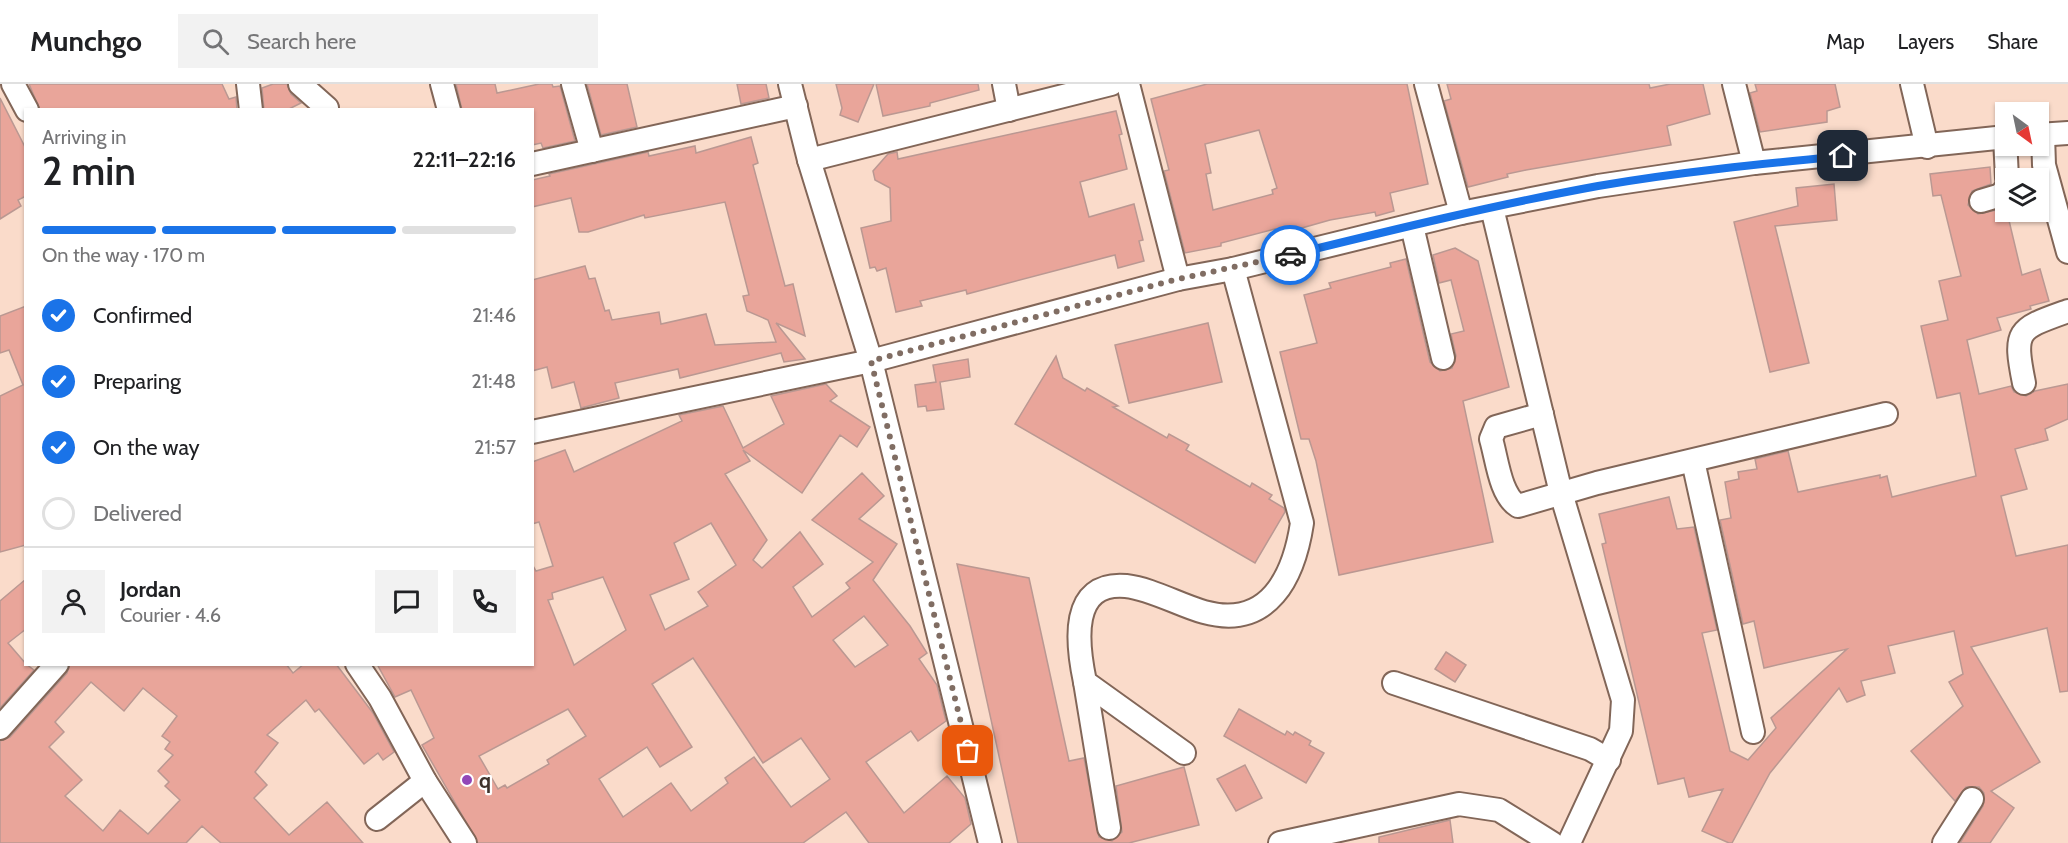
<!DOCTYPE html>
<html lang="en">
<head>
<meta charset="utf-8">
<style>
  :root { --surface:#fff; --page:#f2f2f2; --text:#202124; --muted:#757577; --line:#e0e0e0; --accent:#1a73e8 }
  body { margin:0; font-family:Cabin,sans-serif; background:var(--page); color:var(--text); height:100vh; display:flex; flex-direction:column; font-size:22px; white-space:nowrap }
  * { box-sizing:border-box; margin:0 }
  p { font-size:20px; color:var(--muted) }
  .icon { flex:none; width:33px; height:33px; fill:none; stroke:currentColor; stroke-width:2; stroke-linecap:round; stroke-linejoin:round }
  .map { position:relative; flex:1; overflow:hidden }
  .sheet { position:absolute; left:24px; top:24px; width:510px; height:558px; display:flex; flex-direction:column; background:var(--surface); border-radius:0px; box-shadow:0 2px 4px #0004 }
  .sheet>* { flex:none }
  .needle { width:39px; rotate:147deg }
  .buttons { position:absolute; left:1995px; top:18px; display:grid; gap:12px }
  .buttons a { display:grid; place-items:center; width:54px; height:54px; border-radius:0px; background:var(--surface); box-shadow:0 2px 4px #0004; font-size:30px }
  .pin { position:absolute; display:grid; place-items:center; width:51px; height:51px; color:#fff; margin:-26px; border-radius:12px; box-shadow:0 3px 9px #0006 }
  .courier { position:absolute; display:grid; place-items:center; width:60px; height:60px; margin:-30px; border:4px solid #1a73e8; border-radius:50%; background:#fff; color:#222; box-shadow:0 2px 8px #0007 }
  .summary em { font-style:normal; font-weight:600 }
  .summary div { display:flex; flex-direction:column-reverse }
  .summary { display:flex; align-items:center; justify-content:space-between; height:102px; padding:0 18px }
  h1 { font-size:39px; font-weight:600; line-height:45px }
  .bar { display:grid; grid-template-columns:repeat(4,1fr); gap:9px 6px; align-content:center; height:72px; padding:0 18px }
  .bar i { height:8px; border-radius:4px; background:var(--line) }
  .bar .selected { background:var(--accent) }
  .bar p { grid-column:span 4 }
  .line { display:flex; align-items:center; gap:15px; padding:0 18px; border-top:2px solid var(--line) }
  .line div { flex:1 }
  .round { display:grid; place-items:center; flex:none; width:63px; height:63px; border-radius:0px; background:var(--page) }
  ol { padding:0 18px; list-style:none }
  li { display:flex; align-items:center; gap:18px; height:66px }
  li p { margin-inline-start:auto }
  li .icon { padding:6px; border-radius:50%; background:var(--accent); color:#fff; stroke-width:4 }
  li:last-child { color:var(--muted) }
  li i { width:33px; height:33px; border:3px solid var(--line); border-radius:50% }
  header { display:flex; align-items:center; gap:36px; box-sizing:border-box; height:84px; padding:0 30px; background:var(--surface); border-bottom:2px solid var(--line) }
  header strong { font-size:28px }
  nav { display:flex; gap:33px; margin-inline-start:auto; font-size:21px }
  .search { width:420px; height:54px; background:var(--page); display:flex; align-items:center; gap:15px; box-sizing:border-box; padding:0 21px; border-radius:0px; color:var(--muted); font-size:22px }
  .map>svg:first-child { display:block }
</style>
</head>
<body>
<header>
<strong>Munchgo</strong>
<div class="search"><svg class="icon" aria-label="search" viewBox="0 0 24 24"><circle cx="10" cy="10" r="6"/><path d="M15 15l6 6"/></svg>Search here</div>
<nav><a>Map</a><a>Layers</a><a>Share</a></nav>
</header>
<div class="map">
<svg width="2068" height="759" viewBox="0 0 2068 759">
  <rect width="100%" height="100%" fill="#fadbca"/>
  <g fill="#e9a59a" stroke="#ba9892" stroke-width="1.5" fill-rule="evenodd">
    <polygon points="29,0 222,0 229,15 236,13 237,26 40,26"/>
    <polygon points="273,0 287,0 291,10 301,19 287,26 264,26 262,4"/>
    <polygon points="456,0 495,0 497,9 539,0 552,0 553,3 560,2 575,57 543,64 541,59 532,61 532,26 462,26"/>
    <polygon points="587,0 627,0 637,43 601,51"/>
    <polygon points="737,0 766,0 769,14 741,20"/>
    <polygon points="836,0 874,0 858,38 840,31 842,24"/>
    <polygon points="876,0 978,0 979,6 930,19 930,22 883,32"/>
    <path d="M 1207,0 L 1407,0 L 1428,100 L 1390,109 L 1394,127 L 1376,132 L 1375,128 L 1330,136 L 1277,151 L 1275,145 L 1221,159 L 1221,162 L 1185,169 L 1164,87 L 1169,86 L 1151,15 ZM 1259,46 L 1277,104 L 1272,106 L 1273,110 L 1213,126 L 1206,90 L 1211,89 L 1205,60 Z"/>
    <polygon points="1447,0 1649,0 1650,4 1670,0 1703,0 1710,30 1667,42 1671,61 1526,86 1507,90 1508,93 1468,103 1444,17 1451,15"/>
    <polygon points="1755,0 1835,0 1840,23 1827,27 1827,38 1760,48 1750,9 1757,7"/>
    <polygon points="0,14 26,65 26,112 18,116 21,122 0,135"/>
    <polygon points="1116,27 1122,50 1119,51 1127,85 1080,98 1089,133 1134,120 1143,156 1139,157 1144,177 1118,184 1115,171 967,210 966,206 920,217 922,222 896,228 886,184 877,187 875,183 870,184 861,144 891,137 890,104 875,96 873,87 888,70 897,68 898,75"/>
    <polygon points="751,53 758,79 753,81 785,202 793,200 805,252 776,239 805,275 784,278 781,269 680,294 678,285 615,299 619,314 581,324 574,298 552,304 547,283 532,287 532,196 585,182 589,195 595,194 605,227 609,226 612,236 659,228 661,240 706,230 715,261 776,258 768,236 747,227 743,212 749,211 725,118 645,134 644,131 588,148 579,148 571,114 532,123 532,96 550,92 549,90 648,68 649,72 695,62 696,69"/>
    <polygon points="1990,83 1991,100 1972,107 1968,121 1978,130 2006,124 2022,191 2040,185 2049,217 2030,222 2031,225 1997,234 2001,246 1967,256 1979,310 2011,302 2014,308 2026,312 2035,307 2068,300 2068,335 2045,345 2048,356 2015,365 2027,405 2001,412 2016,472 2068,461 2068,607 2060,608 2047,544 1971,563 2040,678 1991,707 2014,724 1990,759 1960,759 1983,722 1984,709 1979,703 1966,703 1955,717 1911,667 1963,622 1949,598 1963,590 1954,547 1888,562 1895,589 1861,597 1865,611 1847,618 1839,604 1770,689 1732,759 1729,759 1702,747 1723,705 1689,713 1684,694 1658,700 1602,460 1606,459 1599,430 1669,413 1677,445 1694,443 1717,546 1702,549 1730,667 1748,676 1776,644 1771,634 1847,565 1764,584 1754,537 1743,540 1720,436 1731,434 1725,398 1739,395 1738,388 1757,385 1755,375 1788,367 1798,408 1880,391 1880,394 1887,392 1892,413 1976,392 1960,309 1937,314 1921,242 1948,236 1939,197 1961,192 1941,111 1933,112 1930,90"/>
    <polygon points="1834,100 1837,136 1775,142 1809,279 1770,288 1734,138 1798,122 1796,104"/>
    <polygon points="1455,164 1478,177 1509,303 1463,317 1493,458 1339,491 1316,377 1309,355 1301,355 1280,268 1317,259 1304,211 1331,204 1329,199 1391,183 1390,179 1406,175 1430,278 1440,287 1452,284 1456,272 1451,250 1464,247 1451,196 1439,199 1433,171"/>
    <polygon points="26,222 26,461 0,468 0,312 23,301 9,266 0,269 0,232"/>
    <polygon points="1208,239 1222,298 1129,319 1115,261"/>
    <polygon points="1056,272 1063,294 1085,307 1087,304 1118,322 1113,323 1167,354 1169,350 1189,361 1186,366 1250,403 1252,399 1272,411 1269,415 1284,424 1285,428 1255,479 1015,340"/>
    <polygon points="968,275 970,293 940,298 944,325 927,327 926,322 918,323 915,301 936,298 933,281"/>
    <path d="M 826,300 L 837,312 L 830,317 L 870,343 L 857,363 L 840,351 L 802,409 L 743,366 L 750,377 L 725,390 L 767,456 L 753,476 L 762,484 L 800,448 L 823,480 L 793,503 L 812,533 L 850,504 L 846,499 L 873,478 L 812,436 L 862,389 L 884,412 L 859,435 L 897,460 L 873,496 L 910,542 L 927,569 L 919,575 L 937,601 L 946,637 L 918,657 L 911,647 L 866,678 L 904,729 L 947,692 L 965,714 L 971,740 L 949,759 L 869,759 L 846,728 L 803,759 L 478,759 L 422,661 L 434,654 L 411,606 L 395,613 L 377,580 L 532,580 L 532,480 L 536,487 L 553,482 L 539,438 L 532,440 L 532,378 L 565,366 L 574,388 L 682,337 L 679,331 L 723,322 L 743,364 L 784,340 L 771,312 ZM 711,439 L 736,481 L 698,508 L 708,522 L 665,546 L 650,511 L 689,495 L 674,459 ZM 603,493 L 626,546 L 574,581 L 548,516 L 553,515 L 552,509 ZM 864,532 L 888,561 L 855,583 L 833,556 ZM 693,574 L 763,679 L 801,654 L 830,695 L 791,723 L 754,673 L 725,694 L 728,699 L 691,727 L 671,699 L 623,733 L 599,695 L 647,663 L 660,683 L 692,663 L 652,600 ZM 568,625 L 586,652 L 547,676 L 549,680 L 507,704 L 505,701 L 498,705 L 479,672 Z"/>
    <polygon points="957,480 1029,494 1069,677 1084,674 1099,753 1112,757 1122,748 1116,702 1184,683 1199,741 1129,759 1018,759"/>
    <polygon points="26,495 26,545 8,559 26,580 34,586 0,624 0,517"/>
    <polygon points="1446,568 1466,581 1455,598 1435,585"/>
    <path d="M 70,580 L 286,580 L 293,589 L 304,580 L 336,580 L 373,629 L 394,668 L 383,676 L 378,669 L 364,680 L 319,625 L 315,628 L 306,616 L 267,651 L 278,659 L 255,688 L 267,701 L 254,714 L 289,751 L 327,718 L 363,759 L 221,759 L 202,742 L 186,759 L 0,759 L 0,657 L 10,653 L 67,589 ZM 91,598 L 124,627 L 143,604 L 177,632 L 162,652 L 170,658 L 165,665 L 173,671 L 158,687 L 169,698 L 165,702 L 180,716 L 148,750 L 120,726 L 103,747 L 65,712 L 82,696 L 49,663 L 64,648 L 55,638 Z"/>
    <polygon points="1239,625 1285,651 1287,647 1293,651 1295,648 1311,657 1309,661 1324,669 1306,699 1224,652"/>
    <polygon points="1245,681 1262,714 1236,727 1217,695"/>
    <polygon points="1450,736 1453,759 1379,759 1379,753"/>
  </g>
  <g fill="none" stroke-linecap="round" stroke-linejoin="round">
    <defs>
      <g id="minor">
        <polyline points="13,0 27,26"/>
        <polyline points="248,0 251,26"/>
        <polyline points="300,0 327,24"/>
        <polyline points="442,0 449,26"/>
        <polyline points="573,0 592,67"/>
        <polyline points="790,0 809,76 871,277 990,759"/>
        <polyline points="1004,0 1009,26"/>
        <polyline points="1128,0 1178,195"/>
        <polyline points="1426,0 1461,129"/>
        <polyline points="1734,0 1754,79"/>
        <polyline points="1912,0 1927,63"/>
        <polyline points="2038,51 2068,49"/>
        <polyline points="2043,51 2044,81 2068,168"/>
        <polyline points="2005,54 2007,94"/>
        <polyline points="809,76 1111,0"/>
        <polyline points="532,80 796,22"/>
        <polyline points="1981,117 2001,111 2006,104"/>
        <polyline points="1492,124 1561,409 1623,616 1621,647 1569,759"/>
        <polyline points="1412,142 1443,274"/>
        <path d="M 2024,299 C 2013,245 2018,245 2068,227"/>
        <path d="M 1542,330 L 1496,343 L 1491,355 C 1497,375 1500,411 1518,422 L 1597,399 L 1886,330"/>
        <polyline points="532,348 871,277 1178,195 1233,185 1461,129 1598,102 1754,79 2006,53"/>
        <polyline points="1693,377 1753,648"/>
        <polyline points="357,580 380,614 425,697 465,759"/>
        <polyline points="1085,598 1109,744"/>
        <polyline points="1394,599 1590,665 1609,676"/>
        <polyline points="0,644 57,580"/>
        <path d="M 1184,669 L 1085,598 C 1077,560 1069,497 1126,502 C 1152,505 1179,521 1204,528 C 1269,546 1294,492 1302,439 L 1233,185"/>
        <polyline points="377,735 425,697"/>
        <polyline points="1280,759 1459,720 1499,726 1552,759"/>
        <polyline points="1944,759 1972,715"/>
      </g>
    </defs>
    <use href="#minor" stroke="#826658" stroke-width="26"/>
    <use href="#minor" stroke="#fff" stroke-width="22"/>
  </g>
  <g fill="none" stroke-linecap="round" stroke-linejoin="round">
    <polyline stroke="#806d63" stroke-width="6" stroke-dasharray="0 10.8" points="968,667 871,277 1178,195 1290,171"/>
    <path stroke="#1a73e8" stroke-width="8" d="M 1290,171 C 1392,146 1494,121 1598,102 C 1679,88 1761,80 1843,72"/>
  </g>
  <circle fill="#9247b8" stroke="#fff" stroke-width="2" cx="467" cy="696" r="6"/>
  <g text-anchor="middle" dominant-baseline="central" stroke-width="4.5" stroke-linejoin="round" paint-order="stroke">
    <g font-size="21" font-weight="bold" fill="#3e322b" stroke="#fff" text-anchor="start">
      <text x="479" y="696">q</text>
    </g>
  </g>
</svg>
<div class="buttons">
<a><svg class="needle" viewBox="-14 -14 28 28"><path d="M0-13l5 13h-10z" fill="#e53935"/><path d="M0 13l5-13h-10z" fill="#757577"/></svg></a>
<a><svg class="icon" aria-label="layers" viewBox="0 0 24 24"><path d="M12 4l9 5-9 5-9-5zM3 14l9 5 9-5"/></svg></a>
</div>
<div class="pin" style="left:968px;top:667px;background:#ea580c"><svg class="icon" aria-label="bag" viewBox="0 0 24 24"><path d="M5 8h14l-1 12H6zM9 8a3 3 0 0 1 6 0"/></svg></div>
<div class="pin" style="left:1843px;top:72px;background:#1f2937"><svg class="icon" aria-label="home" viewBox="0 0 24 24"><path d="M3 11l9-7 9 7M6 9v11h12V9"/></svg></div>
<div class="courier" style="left:1290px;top:171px"><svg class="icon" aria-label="car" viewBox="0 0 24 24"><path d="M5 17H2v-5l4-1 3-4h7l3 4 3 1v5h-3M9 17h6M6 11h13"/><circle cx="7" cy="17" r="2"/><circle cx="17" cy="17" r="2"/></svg></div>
<section class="sheet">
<div class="summary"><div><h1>2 min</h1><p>Arriving in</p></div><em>22:11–22:16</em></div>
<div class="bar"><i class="selected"></i><i class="selected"></i><i class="selected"></i><i></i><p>On the way · 170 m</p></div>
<ol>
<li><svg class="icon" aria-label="check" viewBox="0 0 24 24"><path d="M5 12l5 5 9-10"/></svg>Confirmed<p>21:46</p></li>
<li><svg class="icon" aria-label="check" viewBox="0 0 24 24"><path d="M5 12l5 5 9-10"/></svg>Preparing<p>21:48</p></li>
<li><svg class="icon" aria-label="check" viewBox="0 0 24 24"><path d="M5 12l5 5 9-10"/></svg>On the way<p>21:57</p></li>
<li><i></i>Delivered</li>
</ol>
<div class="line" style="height:108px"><a class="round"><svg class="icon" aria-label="person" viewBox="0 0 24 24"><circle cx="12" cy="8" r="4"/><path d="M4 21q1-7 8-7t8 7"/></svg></a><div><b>Jordan</b><p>Courier · 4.6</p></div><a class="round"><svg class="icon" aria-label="chat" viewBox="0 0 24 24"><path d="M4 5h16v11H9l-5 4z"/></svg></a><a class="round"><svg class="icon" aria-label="phone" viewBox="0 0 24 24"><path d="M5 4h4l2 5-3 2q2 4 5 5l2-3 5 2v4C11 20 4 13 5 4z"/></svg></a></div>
</section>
</div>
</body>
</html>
